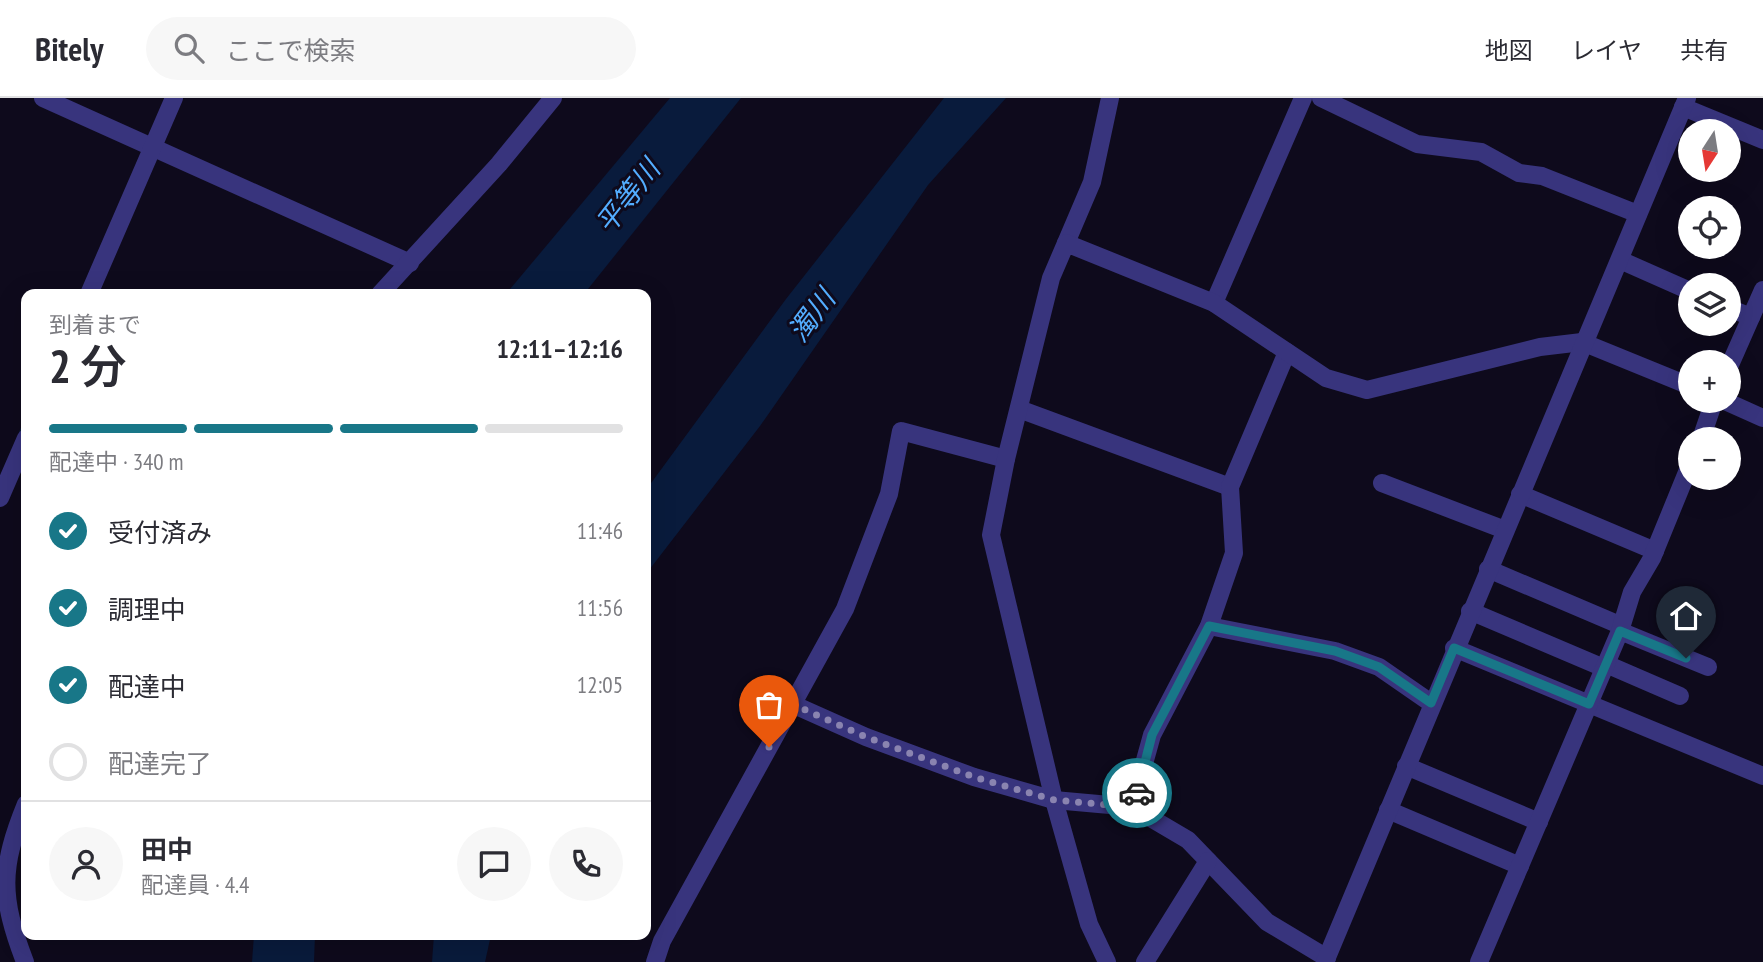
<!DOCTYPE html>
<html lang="ja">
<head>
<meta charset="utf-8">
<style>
  :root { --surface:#fff; --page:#f7f7f7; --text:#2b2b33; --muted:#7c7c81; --line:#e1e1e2; --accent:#187788 }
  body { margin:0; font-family:"PT Sans Narrow","Noto Sans JP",sans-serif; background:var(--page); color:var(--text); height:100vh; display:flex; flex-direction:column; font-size:26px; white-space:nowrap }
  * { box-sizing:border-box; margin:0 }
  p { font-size:23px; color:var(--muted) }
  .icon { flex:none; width:38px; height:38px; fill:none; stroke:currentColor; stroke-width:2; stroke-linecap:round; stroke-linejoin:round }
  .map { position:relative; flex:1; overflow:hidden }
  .panel { position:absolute; left:21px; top:191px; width:630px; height:651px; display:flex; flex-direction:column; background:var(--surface); border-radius:14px; box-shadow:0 7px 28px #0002 }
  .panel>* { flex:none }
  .needle { width:46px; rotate:192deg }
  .tools { position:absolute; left:1678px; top:21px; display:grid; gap:14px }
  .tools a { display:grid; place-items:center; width:63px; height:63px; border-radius:50%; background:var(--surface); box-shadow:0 7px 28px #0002; font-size:35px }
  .pin { position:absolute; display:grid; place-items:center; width:60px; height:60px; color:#fff; margin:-72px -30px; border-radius:50% 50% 50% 0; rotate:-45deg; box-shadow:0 0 7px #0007 }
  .pin .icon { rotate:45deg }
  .courier { position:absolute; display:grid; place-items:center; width:70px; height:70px; margin:-35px; border:5px solid #187788; border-radius:50%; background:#fff; color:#222; box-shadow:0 2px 9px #0007 }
  .overview em { font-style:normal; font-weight:600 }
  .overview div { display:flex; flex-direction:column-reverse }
  .overview { display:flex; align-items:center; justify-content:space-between; height:119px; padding:0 28px }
  h1 { font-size:46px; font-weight:600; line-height:52px }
  .bar { display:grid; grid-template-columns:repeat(4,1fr); gap:10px 7px; align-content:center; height:84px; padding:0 28px }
  .bar i { height:9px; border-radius:5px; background:var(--line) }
  .bar .selected { background:var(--accent) }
  .bar p { grid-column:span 4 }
  .line { display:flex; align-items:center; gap:18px; padding:0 28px; border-top:2px solid var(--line) }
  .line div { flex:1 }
  .round { display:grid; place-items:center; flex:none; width:74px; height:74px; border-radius:37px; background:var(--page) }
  ol { padding:0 28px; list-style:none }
  li { display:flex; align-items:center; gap:21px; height:77px }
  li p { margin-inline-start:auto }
  li .icon { padding:7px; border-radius:50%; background:var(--accent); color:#fff; stroke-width:4 }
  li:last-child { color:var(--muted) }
  li i { width:38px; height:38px; border:4px solid var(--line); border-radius:50% }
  header { display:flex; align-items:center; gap:42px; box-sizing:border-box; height:98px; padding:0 35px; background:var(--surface); border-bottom:2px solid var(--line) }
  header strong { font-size:33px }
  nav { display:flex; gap:38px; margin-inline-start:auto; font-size:24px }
  .search { width:490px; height:63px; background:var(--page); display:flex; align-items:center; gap:18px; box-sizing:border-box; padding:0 24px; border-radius:38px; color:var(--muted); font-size:26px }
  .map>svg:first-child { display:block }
</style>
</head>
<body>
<header>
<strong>Bitely</strong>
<div class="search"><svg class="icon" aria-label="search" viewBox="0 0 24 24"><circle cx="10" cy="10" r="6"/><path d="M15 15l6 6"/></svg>ここで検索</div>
<nav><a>地図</a><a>レイヤ</a><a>共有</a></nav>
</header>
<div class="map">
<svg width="1763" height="864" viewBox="0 0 1763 864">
  <rect width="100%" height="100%" fill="#0e0a1c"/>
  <g fill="#091b3c">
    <polygon points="670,0 741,0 584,196 506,196"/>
    <polygon points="944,0 1006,0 928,87 760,328 646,476 646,392 786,201"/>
    <polygon points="254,837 315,837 314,864 252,864"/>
    <polygon points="434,837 491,837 485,864 432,864"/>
  </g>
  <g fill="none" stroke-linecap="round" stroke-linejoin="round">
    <polyline stroke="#091b3c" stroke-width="4.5" points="21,335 26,324"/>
    <g stroke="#38347d" stroke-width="18">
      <polyline points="43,0 410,165"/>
      <polyline points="1321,0 1417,46 1481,54 1519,75 1542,78 1638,116"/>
      <polyline points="1683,9 1763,42"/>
      <polyline points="1066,145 1092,84 1110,0"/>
      <polyline points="1620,162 1690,193"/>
      <polyline points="89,196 174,0"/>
      <polyline points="380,196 499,66 553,0"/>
      <polyline points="1214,205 1303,0"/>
      <polyline points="1729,210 1751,219"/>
      <polyline points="1729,269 1763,192"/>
      <polyline points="1725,303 1763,320"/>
      <polyline points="1019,311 1230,389"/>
      <polyline points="1701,341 1714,303"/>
      <polyline points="1382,385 1505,432"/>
      <polyline points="1520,396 1655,453"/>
      <polyline points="0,400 26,340"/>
      <polyline points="1488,471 1622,528"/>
      <polyline points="1470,513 1604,570"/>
      <polyline points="1209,528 1335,553 1379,569 1431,605"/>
      <polyline points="1620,533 1708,569"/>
      <polyline points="1454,550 1763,678"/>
      <polyline points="1606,566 1680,598"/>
      <polyline points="792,606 866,639 974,679 1054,702 1132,709 1152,637 1209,528 1234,455 1230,389 1287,254"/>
      <polyline points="1406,668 1539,724"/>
      <polyline points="1132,709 1188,742 1267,824 1327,860"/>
      <polyline points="1388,712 1520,768"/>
      <path d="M 25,864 C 0,799 0,770 26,706"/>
      <polyline points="655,864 662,843 845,511 889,396 901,333 1006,361"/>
      <polyline points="1107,864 1089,826 1054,702 991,437 1006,361 1051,180 1066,145 1214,205 1326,280 1367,292 1540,249 1582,244 1690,288"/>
      <polyline points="1145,864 1208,763"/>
      <polyline points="1325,864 1687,0"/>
      <polyline points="1479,864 1620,533 1632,494 1652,460 1690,367"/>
    </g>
  </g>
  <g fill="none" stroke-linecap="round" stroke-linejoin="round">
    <polyline stroke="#8a84b0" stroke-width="7" stroke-dasharray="0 12.6" points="769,649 792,606 866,639 974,679 1054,702 1132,709 1137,695"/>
    <polyline stroke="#187788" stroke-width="9" points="1137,695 1152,637 1209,528 1335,553 1379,569 1431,605 1454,550 1589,606 1620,533 1686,560"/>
  </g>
  <g text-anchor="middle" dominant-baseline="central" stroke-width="6" stroke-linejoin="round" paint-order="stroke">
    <g font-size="28" font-style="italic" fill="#53adff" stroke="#0e0a1c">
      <text transform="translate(627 98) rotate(-52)">平等川</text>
      <text transform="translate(811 217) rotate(-53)">濁川</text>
    </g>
  </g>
</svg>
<div class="tools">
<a><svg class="needle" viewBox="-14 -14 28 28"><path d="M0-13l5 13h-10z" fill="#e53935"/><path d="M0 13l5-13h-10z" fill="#7c7c81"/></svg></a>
<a><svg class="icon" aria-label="locate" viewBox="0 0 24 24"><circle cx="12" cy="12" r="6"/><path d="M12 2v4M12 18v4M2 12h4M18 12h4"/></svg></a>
<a><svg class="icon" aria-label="layers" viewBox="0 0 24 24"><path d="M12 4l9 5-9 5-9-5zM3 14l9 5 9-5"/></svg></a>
<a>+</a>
<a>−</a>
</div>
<div class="pin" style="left:769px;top:649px;background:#ea580c"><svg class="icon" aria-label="bag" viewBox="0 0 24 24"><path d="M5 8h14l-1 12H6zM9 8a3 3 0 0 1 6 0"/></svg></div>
<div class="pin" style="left:1686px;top:560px;background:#1f2937"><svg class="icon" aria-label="home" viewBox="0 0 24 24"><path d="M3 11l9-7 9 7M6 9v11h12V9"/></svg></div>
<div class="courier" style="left:1137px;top:695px"><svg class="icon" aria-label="car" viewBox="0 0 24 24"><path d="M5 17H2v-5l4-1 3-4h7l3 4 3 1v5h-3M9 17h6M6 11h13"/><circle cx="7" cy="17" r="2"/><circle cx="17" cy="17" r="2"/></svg></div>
<section class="panel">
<div class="overview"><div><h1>2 分</h1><p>到着まで</p></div><em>12:11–12:16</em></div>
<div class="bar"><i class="selected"></i><i class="selected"></i><i class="selected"></i><i></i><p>配達中 · 340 m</p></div>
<ol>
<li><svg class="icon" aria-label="check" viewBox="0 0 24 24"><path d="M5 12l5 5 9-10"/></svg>受付済み<p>11:46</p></li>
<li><svg class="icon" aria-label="check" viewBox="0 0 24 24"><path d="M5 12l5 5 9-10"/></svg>調理中<p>11:56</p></li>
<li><svg class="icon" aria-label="check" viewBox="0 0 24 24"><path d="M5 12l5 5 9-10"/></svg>配達中<p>12:05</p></li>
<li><i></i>配達完了</li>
</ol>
<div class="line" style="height:126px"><a class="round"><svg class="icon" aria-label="person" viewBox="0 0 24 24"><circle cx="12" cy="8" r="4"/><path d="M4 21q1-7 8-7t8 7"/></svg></a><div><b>田中</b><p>配達員 · 4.4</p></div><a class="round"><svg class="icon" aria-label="chat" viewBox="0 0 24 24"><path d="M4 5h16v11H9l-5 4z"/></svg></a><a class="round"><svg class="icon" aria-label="phone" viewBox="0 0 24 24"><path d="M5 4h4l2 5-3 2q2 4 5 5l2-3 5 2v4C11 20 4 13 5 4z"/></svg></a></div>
</section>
</div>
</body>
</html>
